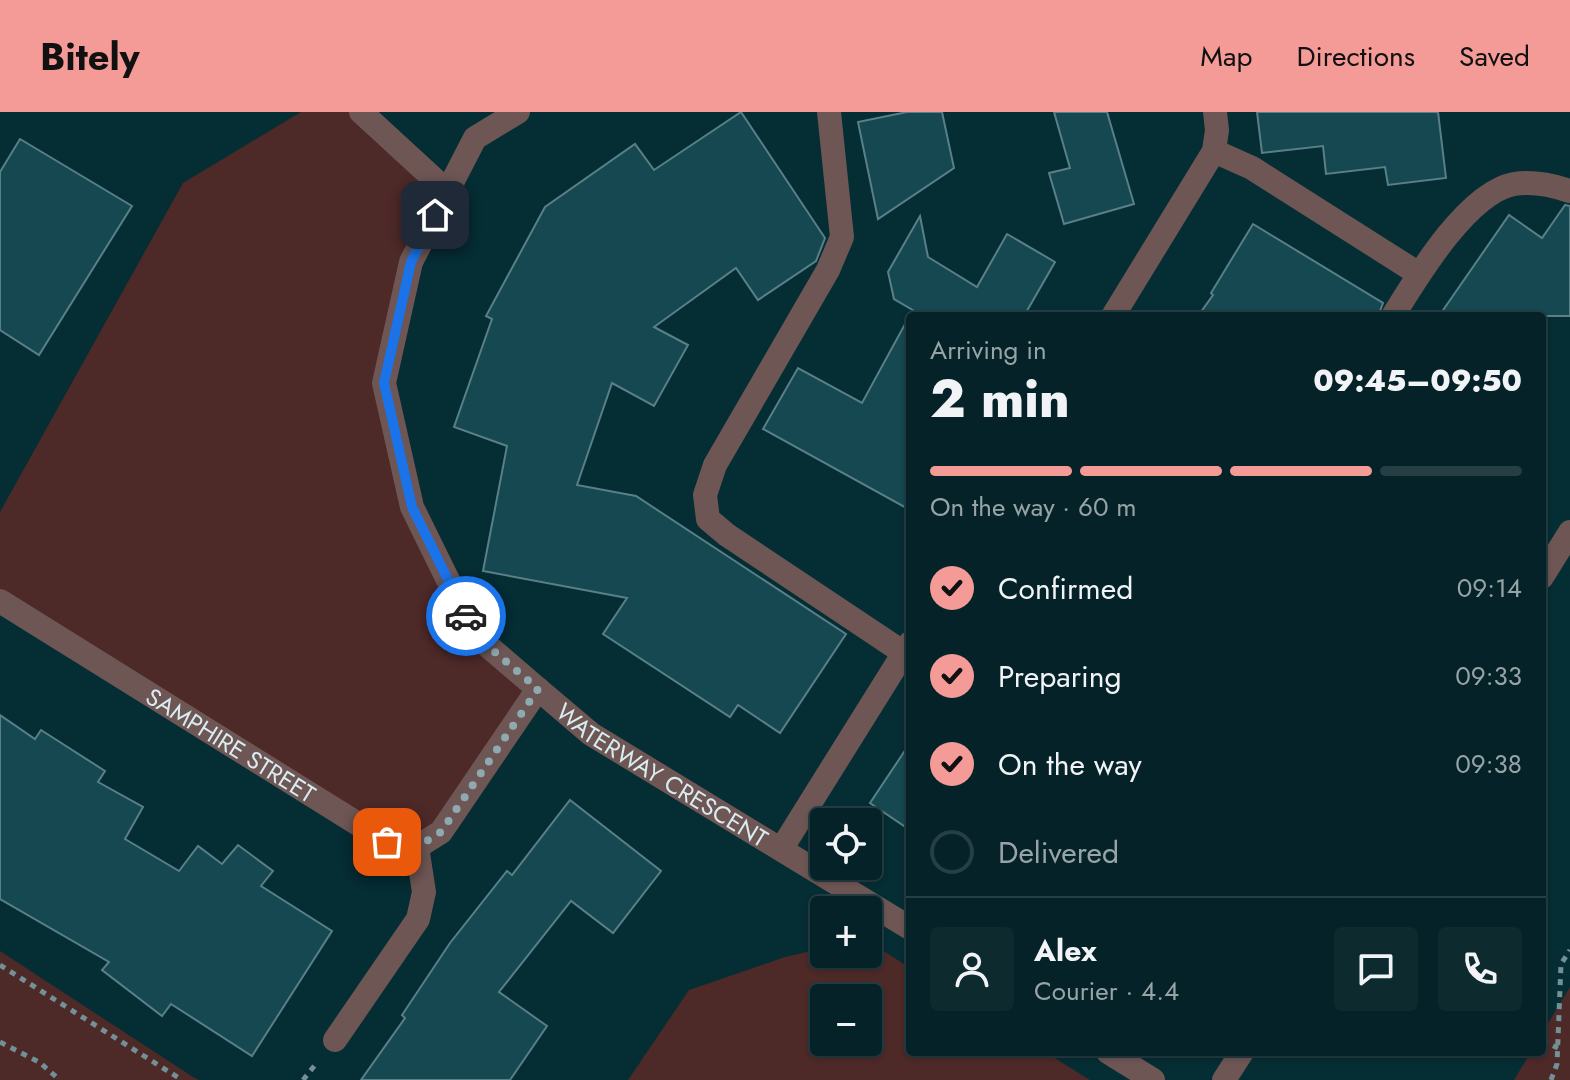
<!DOCTYPE html>
<html lang="en">
<head>
<meta charset="utf-8">
<style>
  :root { --surface:#042227; --page:#0d2a2f; --text:#f1f3f6; --muted:#97a4a7; --line:#253f44; --accent:#f59b97 }
  body { margin:0; font-family:Jost,sans-serif; background:var(--page); color:var(--text); height:100vh; display:flex; flex-direction:column; font-size:30px; white-space:nowrap }
  * { box-sizing:border-box; margin:0 }
  p { font-size:26px; color:var(--muted) }
  .icon { flex:none; width:44px; height:44px; fill:none; stroke:currentColor; stroke-width:2; stroke-linecap:round; stroke-linejoin:round }
  .map { position:relative; flex:1; overflow:hidden }
  .panel { position:absolute; left:906px; top:200px; width:640px; height:744px; display:flex; flex-direction:column; background:var(--surface); border-radius:8px; box-shadow:0 2px 6px #0004,0 0 0 2px var(--line) }
  .panel>* { flex:none }
  .buttons { position:absolute; left:810px; top:696px; display:grid; gap:16px }
  .buttons a { display:grid; place-items:center; width:72px; height:72px; border-radius:8px; background:var(--surface); box-shadow:0 2px 6px #0004,0 0 0 2px var(--line); font-size:40px }
  .pin { position:absolute; display:grid; place-items:center; width:68px; height:68px; color:#fff; margin:-34px; border-radius:16px; box-shadow:0 4px 12px #0006 }
  .courier { position:absolute; display:grid; place-items:center; width:80px; height:80px; margin:-40px; border:6px solid #1a73e8; border-radius:50%; background:#fff; color:#222; box-shadow:0 2px 10px #0007 }
  .headline em { font-style:normal; font-weight:800 }
  .headline div { display:flex; flex-direction:column-reverse }
  .headline { display:flex; align-items:center; justify-content:space-between; height:136px; padding:0 24px }
  h1 { font-size:52px; font-weight:800; line-height:60px }
  .bar { display:grid; grid-template-columns:repeat(4,1fr); gap:12px 8px; align-content:center; height:96px; padding:0 24px }
  .bar i { height:10px; border-radius:6px; background:var(--line) }
  .bar .current { background:var(--accent) }
  .bar p { grid-column:span 4 }
  .line { display:flex; align-items:center; gap:20px; padding:0 24px; border-top:2px solid var(--line) }
  .line div { flex:1 }
  .round { display:grid; place-items:center; flex:none; width:84px; height:84px; border-radius:8px; background:var(--page) }
  ol { padding:0 24px; list-style:none }
  li { display:flex; align-items:center; gap:24px; height:88px }
  li p { margin-inline-start:auto }
  li .icon { padding:8px; border-radius:50%; background:var(--accent); color:#111; stroke-width:4 }
  li:last-child { color:var(--muted) }
  li i { width:44px; height:44px; border:4px solid var(--line); border-radius:50% }
  header { display:flex; align-items:center; gap:48px; box-sizing:border-box; height:112px; padding:0 40px; background:var(--accent); color:#111 }
  header strong { font-size:38px }
  nav { display:flex; gap:44px; margin-inline-start:auto; font-size:28px }
  .map>svg:first-child { display:block }
</style>
</head>
<body>
<header>
<strong>Bitely</strong>
<nav><a>Map</a><a>Directions</a><a>Saved</a></nav>
</header>
<div class="map">
<svg width="1570" height="968" viewBox="0 0 1570 968">
  <rect width="100%" height="100%" fill="#052d34"/>
  <g fill="#4d2928" fill-rule="evenodd">
    <polygon points="301,0 361,0 447,79 411,150 384,271 412,395 475,523 538,577 417,735 0,489 0,400 183,71"/>
    <path d="M 868,829 L 910,856 L 910,940 L 1045,940 L 1090,968 L 628,968 L 689,878 L 785,845 L 824,836 L 824,842 L 868,842 ZM 824,886 L 868,886 L 868,930 L 824,930 Z"/>
    <polygon points="0,839 193,965 199,968 0,968"/>
    <polygon points="1570,875 1570,968 1514,968 1531,940 1542,940 1542,921"/>
  </g>
  <g fill="#154851" stroke="#597f88" stroke-width="2">
    <polygon points="741,0 825,126 816,149 758,188 736,156 654,215 688,233 654,294 612,271 577,373 636,384 846,522 780,621 738,593 730,605 603,522 627,486 483,459 507,334 454,315 492,207 486,204 545,95 635,32 654,58"/>
    <polygon points="907,0 942,0 954,56 878,107 858,10"/>
    <polygon points="1054,0 1107,0 1134,92 1064,112 1049,61 1070,56"/>
    <polygon points="1257,0 1438,0 1446,66 1388,73 1385,55 1326,62 1323,34 1262,41"/>
    <polygon points="20,27 132,94 39,243 0,218 0,60"/>
    <polygon points="1565,93 1570,94 1570,204 1439,204 1509,103 1542,126"/>
    <polygon points="920,104 928,145 977,175 1007,122 1055,150 1024,204 923,204 894,187 888,160"/>
    <polygon points="1253,112 1383,191 1378,204 1198,204 1213,183 1211,181"/>
    <polygon points="910,203 910,398 763,317 798,256 862,291"/>
    <polygon points="0,603 35,627 41,618 105,659 98,670 143,695 125,727 179,759 198,734 222,752 238,733 273,759 261,774 332,819 252,944 171,892 162,904 102,858 109,850 0,787"/>
    <polygon points="910,631 910,718 870,691"/>
    <polygon points="570,688 661,759 613,821 571,789 499,880 547,914 510,968 361,968 405,906 402,903 450,831 507,759 512,763"/>
  </g>
  <g fill="none" stroke-linecap="round" stroke-linejoin="round">
    <g stroke="#729096" stroke-width="5" stroke-dasharray="6 6" stroke-linecap="butt">
      <polyline points="0,853 182,968"/>
      <polyline points="1542,929 1558,936"/>
      <polyline points="0,930 39,950 60,968"/>
      <polyline points="303,968 315,953"/>
      <polyline points="1551,968 1557,952 1561,852 1570,838"/>
    </g>
    <g stroke="#6d5654" stroke-width="24">
      <polyline points="361,0 447,79"/>
      <path id="s1" d="M 518,0 L 475,26 L 411,150 L 384,271 L 412,395 L 475,523 L 538,577 L 591,622 L 910,816"/>
      <polyline points="829,0 842,125 828,158 715,353 705,383 708,407 727,423 910,545"/>
      <polyline points="1214,39 1252,56 1419,162"/>
      <polyline points="1113,204 1214,39 1217,18 1215,0"/>
      <path d="M 1393,204 C 1417,165 1467,81 1514,72 C 1533,69 1552,73 1570,79"/>
      <polyline points="1542,465 1570,420"/>
      <path id="s2" d="M 0,489 L 387,730 L 417,735 L 441,720 L 538,577"/>
      <polyline points="782,736 910,531"/>
      <polyline points="335,928 418,807 424,780 417,735"/>
      <polyline points="1108,940 1153,968"/>
      <polyline points="1224,968 1242,940"/>
    </g>
  </g>
  <g fill="none" stroke-linecap="round" stroke-linejoin="round">
    <polyline stroke="#8ea9af" stroke-width="8" stroke-dasharray="0 14.4" points="387,730 417,735 441,720 538,577 475,523 466,504"/>
    <polyline stroke="#1a73e8" stroke-width="10" points="435,103 411,150 384,271 412,395 466,504"/>
  </g>
  <g text-anchor="middle" dominant-baseline="central" stroke-width="6" stroke-linejoin="round" paint-order="stroke">
    <g font-size="24" fill="#d8ecf1" stroke="#052d34">
      <text stroke="none"><textPath href="#s2" startOffset="272">SAMPHIRE STREET</textPath></text>
      <text stroke="none"><textPath href="#s1" startOffset="818">WATERWAY CRESCENT</textPath></text>
    </g>
  </g>
</svg>
<div class="buttons">
<a><svg class="icon" aria-label="locate" viewBox="0 0 24 24"><circle cx="12" cy="12" r="6"/><path d="M12 2v4M12 18v4M2 12h4M18 12h4"/></svg></a>
<a>+</a>
<a>−</a>
</div>
<div class="pin" style="left:387px;top:730px;background:#ea580c"><svg class="icon" aria-label="bag" viewBox="0 0 24 24"><path d="M5 8h14l-1 12H6zM9 8a3 3 0 0 1 6 0"/></svg></div>
<div class="pin" style="left:435px;top:103px;background:#1f2937"><svg class="icon" aria-label="home" viewBox="0 0 24 24"><path d="M3 11l9-7 9 7M6 9v11h12V9"/></svg></div>
<div class="courier" style="left:466px;top:504px"><svg class="icon" aria-label="car" viewBox="0 0 24 24"><path d="M5 17H2v-5l4-1 3-4h7l3 4 3 1v5h-3M9 17h6M6 11h13"/><circle cx="7" cy="17" r="2"/><circle cx="17" cy="17" r="2"/></svg></div>
<section class="panel">
<div class="headline"><div><h1>2 min</h1><p>Arriving in</p></div><em>09:45–09:50</em></div>
<div class="bar"><i class="current"></i><i class="current"></i><i class="current"></i><i></i><p>On the way · 60 m</p></div>
<ol>
<li><svg class="icon" aria-label="check" viewBox="0 0 24 24"><path d="M5 12l5 5 9-10"/></svg>Confirmed<p>09:14</p></li>
<li><svg class="icon" aria-label="check" viewBox="0 0 24 24"><path d="M5 12l5 5 9-10"/></svg>Preparing<p>09:33</p></li>
<li><svg class="icon" aria-label="check" viewBox="0 0 24 24"><path d="M5 12l5 5 9-10"/></svg>On the way<p>09:38</p></li>
<li><i></i>Delivered</li>
</ol>
<div class="line" style="height:144px"><a class="round"><svg class="icon" aria-label="person" viewBox="0 0 24 24"><circle cx="12" cy="8" r="4"/><path d="M4 21q1-7 8-7t8 7"/></svg></a><div><b>Alex</b><p>Courier · 4.4</p></div><a class="round"><svg class="icon" aria-label="chat" viewBox="0 0 24 24"><path d="M4 5h16v11H9l-5 4z"/></svg></a><a class="round"><svg class="icon" aria-label="phone" viewBox="0 0 24 24"><path d="M5 4h4l2 5-3 2q2 4 5 5l2-3 5 2v4C11 20 4 13 5 4z"/></svg></a></div>
</section>
</div>
</body>
</html>
